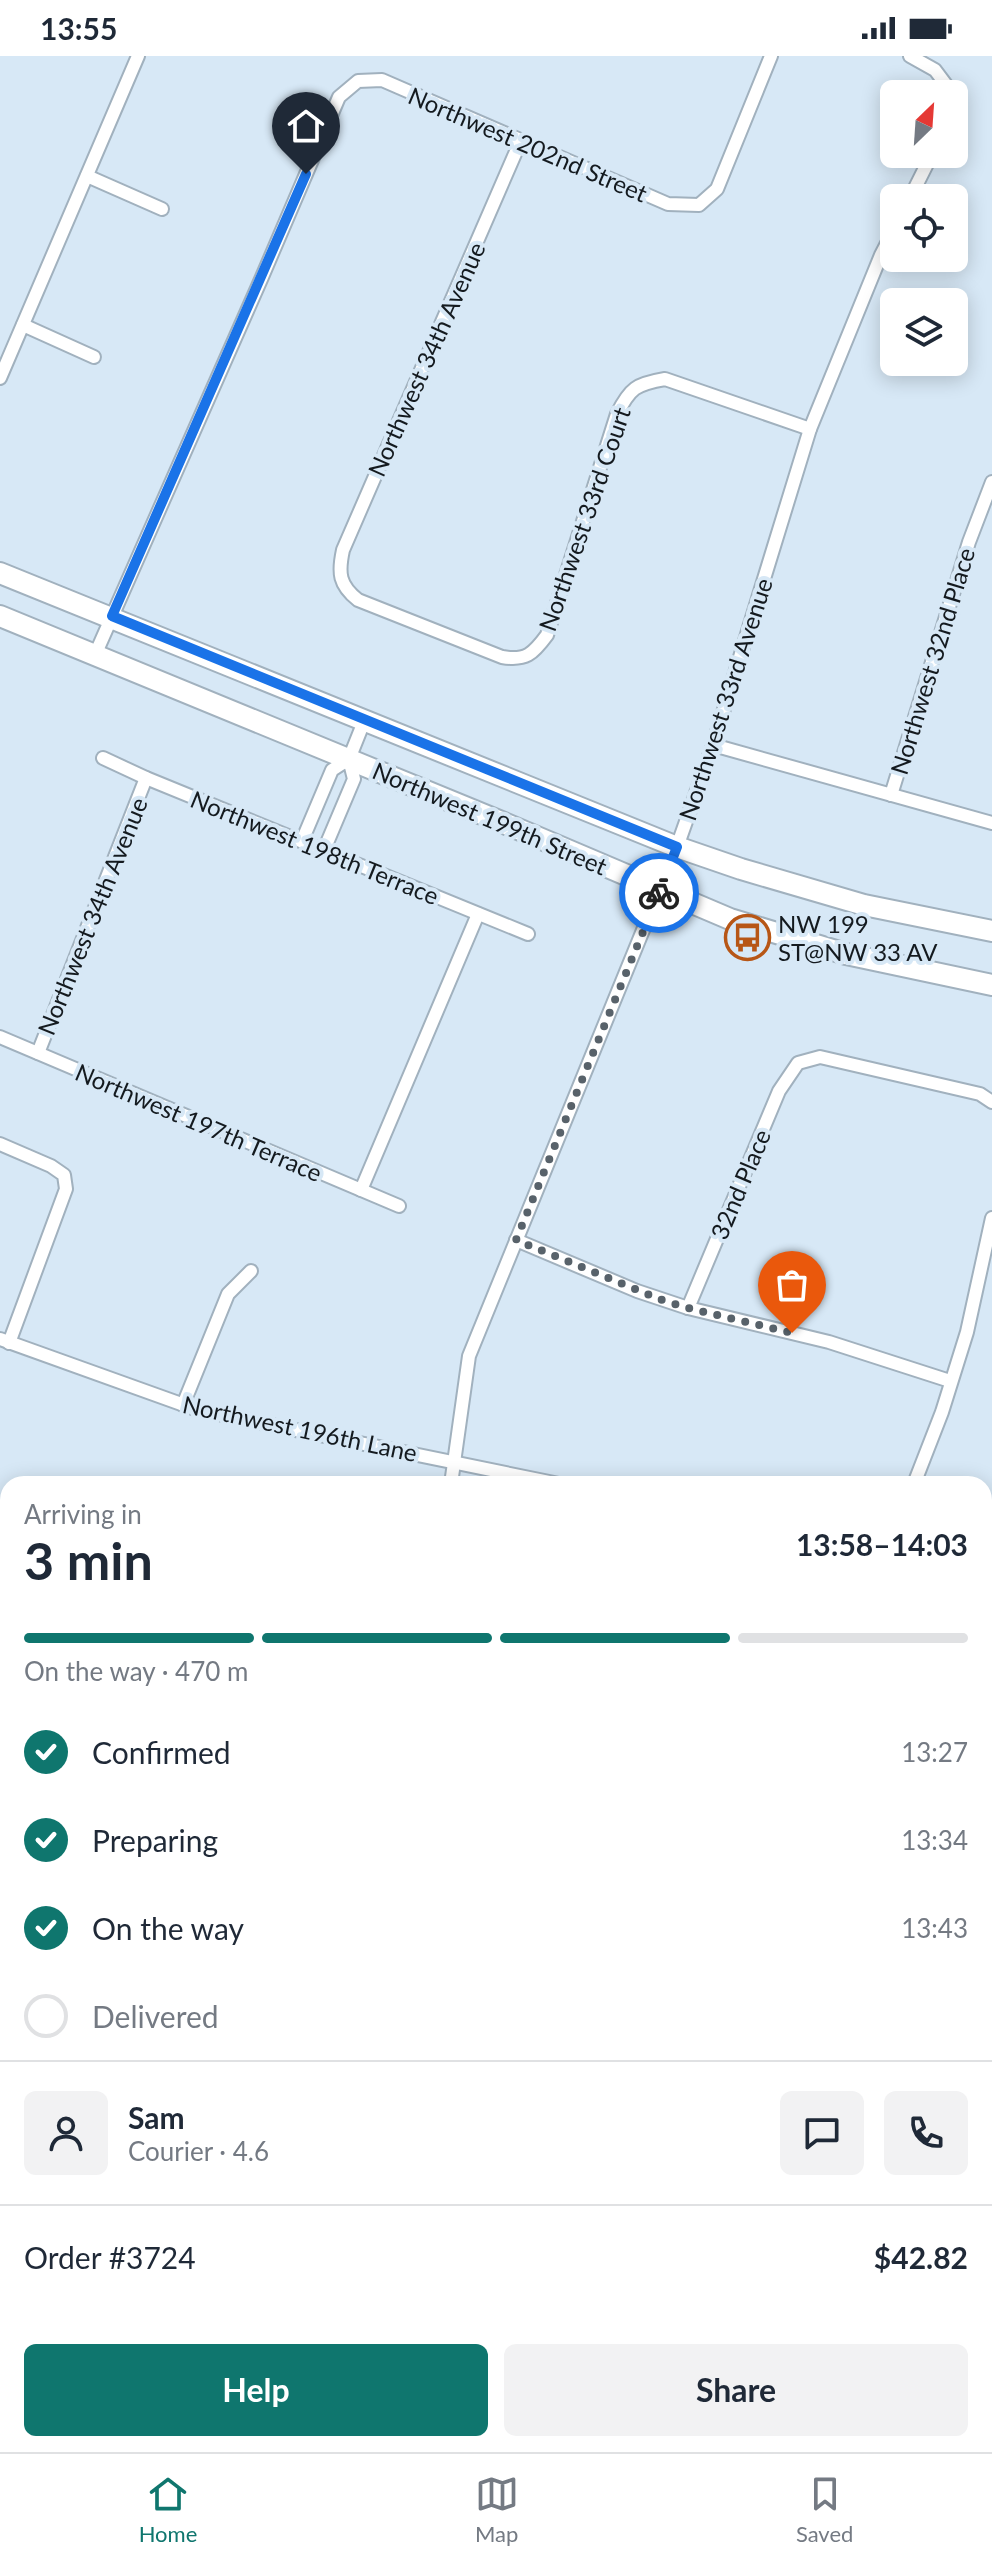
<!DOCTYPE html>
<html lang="en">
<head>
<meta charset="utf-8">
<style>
  :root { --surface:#fff; --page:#f2f2f3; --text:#1f2937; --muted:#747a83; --line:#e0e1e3; --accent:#0f766e }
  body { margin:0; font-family:Lato,sans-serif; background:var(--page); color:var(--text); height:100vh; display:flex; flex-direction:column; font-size:30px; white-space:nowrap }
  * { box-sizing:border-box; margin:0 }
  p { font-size:26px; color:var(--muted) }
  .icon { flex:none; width:44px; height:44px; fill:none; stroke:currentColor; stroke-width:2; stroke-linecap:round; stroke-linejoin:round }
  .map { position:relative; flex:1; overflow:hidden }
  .side { position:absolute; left:0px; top:1420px; width:992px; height:976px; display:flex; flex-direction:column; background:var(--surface); border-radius:24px 24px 0 0; box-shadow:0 4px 20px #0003 }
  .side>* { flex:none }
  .needle { width:52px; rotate:25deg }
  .tools { position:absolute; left:880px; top:24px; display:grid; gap:16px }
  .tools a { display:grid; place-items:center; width:88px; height:88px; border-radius:12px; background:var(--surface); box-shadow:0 4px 20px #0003; font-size:40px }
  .pin { position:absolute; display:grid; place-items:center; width:68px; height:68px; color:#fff; margin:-82px -34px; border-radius:50% 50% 50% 0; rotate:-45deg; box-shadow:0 0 8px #0007 }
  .pin .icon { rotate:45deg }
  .courier { position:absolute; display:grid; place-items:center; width:80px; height:80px; margin:-40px; border:6px solid #1a73e8; border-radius:50%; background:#fff; color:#222; box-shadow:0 2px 10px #0007 }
  .head em { font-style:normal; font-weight:700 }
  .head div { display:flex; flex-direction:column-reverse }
  .head { display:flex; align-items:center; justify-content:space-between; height:136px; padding:0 24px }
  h1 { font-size:52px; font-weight:700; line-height:60px }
  .bar { display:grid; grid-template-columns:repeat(4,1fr); gap:12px 8px; align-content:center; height:96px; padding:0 24px }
  .bar i { height:10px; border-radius:6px; background:var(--line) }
  .bar .current { background:var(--accent) }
  .bar p { grid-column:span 4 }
  .line { display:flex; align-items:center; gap:20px; padding:0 24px; border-top:2px solid var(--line) }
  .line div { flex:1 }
  .round { display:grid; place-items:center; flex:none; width:84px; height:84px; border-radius:12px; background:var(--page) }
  ol { padding:0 24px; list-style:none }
  li { display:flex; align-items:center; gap:24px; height:88px }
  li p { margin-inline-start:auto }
  li .icon { padding:8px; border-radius:50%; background:var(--accent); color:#fff; stroke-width:4 }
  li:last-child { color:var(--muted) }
  li i { width:44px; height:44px; border:4px solid var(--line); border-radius:50% }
  .primary-button { display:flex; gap:16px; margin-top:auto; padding:16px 24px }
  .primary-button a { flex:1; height:92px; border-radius:12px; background:var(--accent); color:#fff; font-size:32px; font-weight:700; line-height:92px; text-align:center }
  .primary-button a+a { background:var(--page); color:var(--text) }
  .status { display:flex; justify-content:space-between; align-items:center; height:56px; padding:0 40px; background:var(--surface); direction:ltr }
  .status svg { height:22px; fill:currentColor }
  .tab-bar { display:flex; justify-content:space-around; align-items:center; height:112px; border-top:2px solid var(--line); background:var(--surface); font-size:22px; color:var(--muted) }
  .tab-bar a { display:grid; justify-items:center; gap:4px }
  .tab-bar .current { color:var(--accent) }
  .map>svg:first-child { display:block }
</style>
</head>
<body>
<div class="status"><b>13:55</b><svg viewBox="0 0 49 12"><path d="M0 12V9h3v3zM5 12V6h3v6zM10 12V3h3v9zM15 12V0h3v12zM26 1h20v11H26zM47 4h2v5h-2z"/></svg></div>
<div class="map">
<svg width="992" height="2396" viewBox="0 0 992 2396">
  <rect width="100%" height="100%" fill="#d7e8f6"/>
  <polygon fill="#c5dcef" points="767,2388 850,2388 869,2396 763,2396"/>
  <polygon fill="#b6dcfc" points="991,1846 992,2396 869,2396 850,2388 984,2388 984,1864"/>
  <polygon fill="#7ea7c8" stroke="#5e7d95" stroke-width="2" points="304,2388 579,2388 576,2396 301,2396"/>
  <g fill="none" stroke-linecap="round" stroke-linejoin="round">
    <defs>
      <g id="street">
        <polyline points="910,0 935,14 953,38"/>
        <path d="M 521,84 L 343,494 C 338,517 339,529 358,544 L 502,601 C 526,605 533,598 547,579 L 617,358 C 630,332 636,328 665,323 L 810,373"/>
        <polyline points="87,120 162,153"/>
        <polyline points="910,142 932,98"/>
        <polyline points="23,269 94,301"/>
        <polyline points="0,322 138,0"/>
        <polyline points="95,599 262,221 339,41 358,25 382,24 668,148 699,149 717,133 771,0"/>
        <polyline points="713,689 992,767"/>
        <polyline points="103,702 146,722 528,878"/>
        <polyline points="891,739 969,486 992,426"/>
        <polyline points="302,785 332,714 349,703 365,663"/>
        <polyline points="324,794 354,723 349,703"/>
        <polyline points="0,981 399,1150"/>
        <polyline points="38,997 146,722"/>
        <polyline points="0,1088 51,1110 64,1119 66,1133 9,1287"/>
        <polyline points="361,1134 478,858"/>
        <polyline points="516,1184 637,1235 688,1252 829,1286 950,1325"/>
        <polyline points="688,1252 779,1035 798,1007 820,1001 980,1038 992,1046"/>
        <polyline points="0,1283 198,1354 559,1428"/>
        <polyline points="183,1349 228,1238 251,1215"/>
        <polyline points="451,1428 469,1300 677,791 713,689 810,373 881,199 894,174"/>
        <polyline points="914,1428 942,1356 967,1276 992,1162"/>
        <polyline points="0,1489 8,1492"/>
        <polyline points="984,1550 992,1553"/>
        <polyline points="0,1690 8,1694"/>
        <polyline points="0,1902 8,1906"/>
        <polyline points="0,2116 8,2120"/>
        <polyline points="0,2225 8,2205"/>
        <polyline points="183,2396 187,2388"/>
      </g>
      <g id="secondary">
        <polyline points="984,1771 992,1752"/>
        <polyline points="737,2396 740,2388"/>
      </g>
      <g id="primary">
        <polyline points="0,517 677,791 741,813 864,849 992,875"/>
        <polyline points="0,560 511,770 730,863 846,898 992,929"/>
      </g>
    </defs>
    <use href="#street" stroke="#a1b1be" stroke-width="16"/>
    <use href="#secondary" stroke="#a1b1be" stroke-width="22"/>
    <use href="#primary" stroke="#a1b1be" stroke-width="24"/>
    <use href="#street" stroke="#fff" stroke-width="12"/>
    <use href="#secondary" stroke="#fff" stroke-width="18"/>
    <use href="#primary" stroke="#fff" stroke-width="20"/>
  </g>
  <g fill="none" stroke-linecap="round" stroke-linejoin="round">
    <polyline stroke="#58626a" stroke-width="8" stroke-dasharray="0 14.4" points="659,837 516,1184 662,1244 688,1252 792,1277"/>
    <polyline stroke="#1a73e8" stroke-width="10" points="306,118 112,560 677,791 659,837"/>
  </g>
  <defs>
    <symbol id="bus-ring" viewBox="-11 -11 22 22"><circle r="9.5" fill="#d7e8f6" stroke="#b75616" stroke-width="1.5"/><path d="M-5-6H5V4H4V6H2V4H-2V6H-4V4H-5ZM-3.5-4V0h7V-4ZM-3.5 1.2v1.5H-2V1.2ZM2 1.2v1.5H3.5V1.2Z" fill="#b75616"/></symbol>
  </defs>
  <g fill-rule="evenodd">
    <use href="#bus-ring" x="722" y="856" width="51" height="51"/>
  </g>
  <g text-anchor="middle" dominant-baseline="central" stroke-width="8" stroke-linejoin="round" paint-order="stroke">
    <g font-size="24" fill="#141a1f" stroke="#d7e8f6">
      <text transform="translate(528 88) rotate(23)">Northwest 202nd Street</text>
      <text transform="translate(426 303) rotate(-66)">Northwest 34th Avenue</text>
      <text transform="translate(584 463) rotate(-71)">Northwest 33rd Court</text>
      <text transform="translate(932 605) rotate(-73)">Northwest 32nd Place</text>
      <text transform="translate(725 643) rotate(-72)">Northwest 33rd Avenue</text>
      <text transform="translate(490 762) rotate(23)">Northwest 199th Street</text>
      <text transform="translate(315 791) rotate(22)">Northwest 198th Terrace</text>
      <text transform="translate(92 860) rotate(-68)">Northwest 34th Avenue</text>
      <text transform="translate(199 1066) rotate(23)">Northwest 197th Terrace</text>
      <text transform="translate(740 1128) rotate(-67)">32nd Place</text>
      <text transform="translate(300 1372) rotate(12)">Northwest 196th Lane</text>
    </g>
    <g font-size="24" fill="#141a1f" stroke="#d7e8f6" text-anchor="start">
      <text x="778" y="867">NW 199<tspan x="778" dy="28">ST@NW 33 AV</tspan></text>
    </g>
  </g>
</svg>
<div class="tools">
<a><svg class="needle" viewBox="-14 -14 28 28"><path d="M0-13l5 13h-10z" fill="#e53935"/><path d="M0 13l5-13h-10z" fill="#747a83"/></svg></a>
<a><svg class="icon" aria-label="locate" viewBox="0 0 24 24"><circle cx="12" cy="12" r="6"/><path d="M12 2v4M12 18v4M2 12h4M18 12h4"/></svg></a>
<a><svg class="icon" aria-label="layers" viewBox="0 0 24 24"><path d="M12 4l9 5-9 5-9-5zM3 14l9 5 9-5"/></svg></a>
</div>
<div class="pin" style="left:792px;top:1277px;background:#ea580c"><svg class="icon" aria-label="bag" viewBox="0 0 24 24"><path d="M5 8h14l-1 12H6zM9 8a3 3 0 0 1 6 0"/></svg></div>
<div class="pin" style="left:306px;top:118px;background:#1f2937"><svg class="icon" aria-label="home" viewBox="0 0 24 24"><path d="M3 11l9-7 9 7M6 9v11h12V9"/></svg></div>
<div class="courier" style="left:659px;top:837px"><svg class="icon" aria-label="bike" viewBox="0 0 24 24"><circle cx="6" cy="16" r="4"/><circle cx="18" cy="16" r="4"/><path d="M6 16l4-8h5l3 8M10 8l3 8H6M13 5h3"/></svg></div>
<section class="side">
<div class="head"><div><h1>3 min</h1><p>Arriving in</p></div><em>13:58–14:03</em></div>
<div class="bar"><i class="current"></i><i class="current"></i><i class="current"></i><i></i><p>On the way · 470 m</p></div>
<ol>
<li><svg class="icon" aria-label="check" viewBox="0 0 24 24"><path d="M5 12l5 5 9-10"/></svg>Confirmed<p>13:27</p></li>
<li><svg class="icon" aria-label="check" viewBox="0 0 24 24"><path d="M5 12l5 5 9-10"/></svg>Preparing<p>13:34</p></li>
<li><svg class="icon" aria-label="check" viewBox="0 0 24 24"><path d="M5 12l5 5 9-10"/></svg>On the way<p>13:43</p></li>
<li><i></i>Delivered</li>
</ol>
<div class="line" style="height:144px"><a class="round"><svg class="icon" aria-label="person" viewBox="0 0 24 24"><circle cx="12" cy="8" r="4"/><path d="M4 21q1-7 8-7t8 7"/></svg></a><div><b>Sam</b><p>Courier · 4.6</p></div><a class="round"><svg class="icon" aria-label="chat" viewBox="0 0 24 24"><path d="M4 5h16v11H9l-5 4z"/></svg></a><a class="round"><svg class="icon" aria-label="phone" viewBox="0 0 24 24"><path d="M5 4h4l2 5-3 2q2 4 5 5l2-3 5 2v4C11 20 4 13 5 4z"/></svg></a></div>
<div class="line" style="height:104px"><div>Order #3724</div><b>$42.82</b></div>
<div class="primary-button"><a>Help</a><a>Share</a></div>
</section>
</div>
<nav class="tab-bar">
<a class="current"><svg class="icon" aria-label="home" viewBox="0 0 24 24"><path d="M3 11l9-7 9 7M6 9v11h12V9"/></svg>Home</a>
<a><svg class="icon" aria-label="map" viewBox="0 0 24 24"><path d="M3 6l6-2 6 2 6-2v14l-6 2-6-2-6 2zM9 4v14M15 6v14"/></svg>Map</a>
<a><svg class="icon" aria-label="saved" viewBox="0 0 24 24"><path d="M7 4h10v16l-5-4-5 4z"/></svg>Saved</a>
</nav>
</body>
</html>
